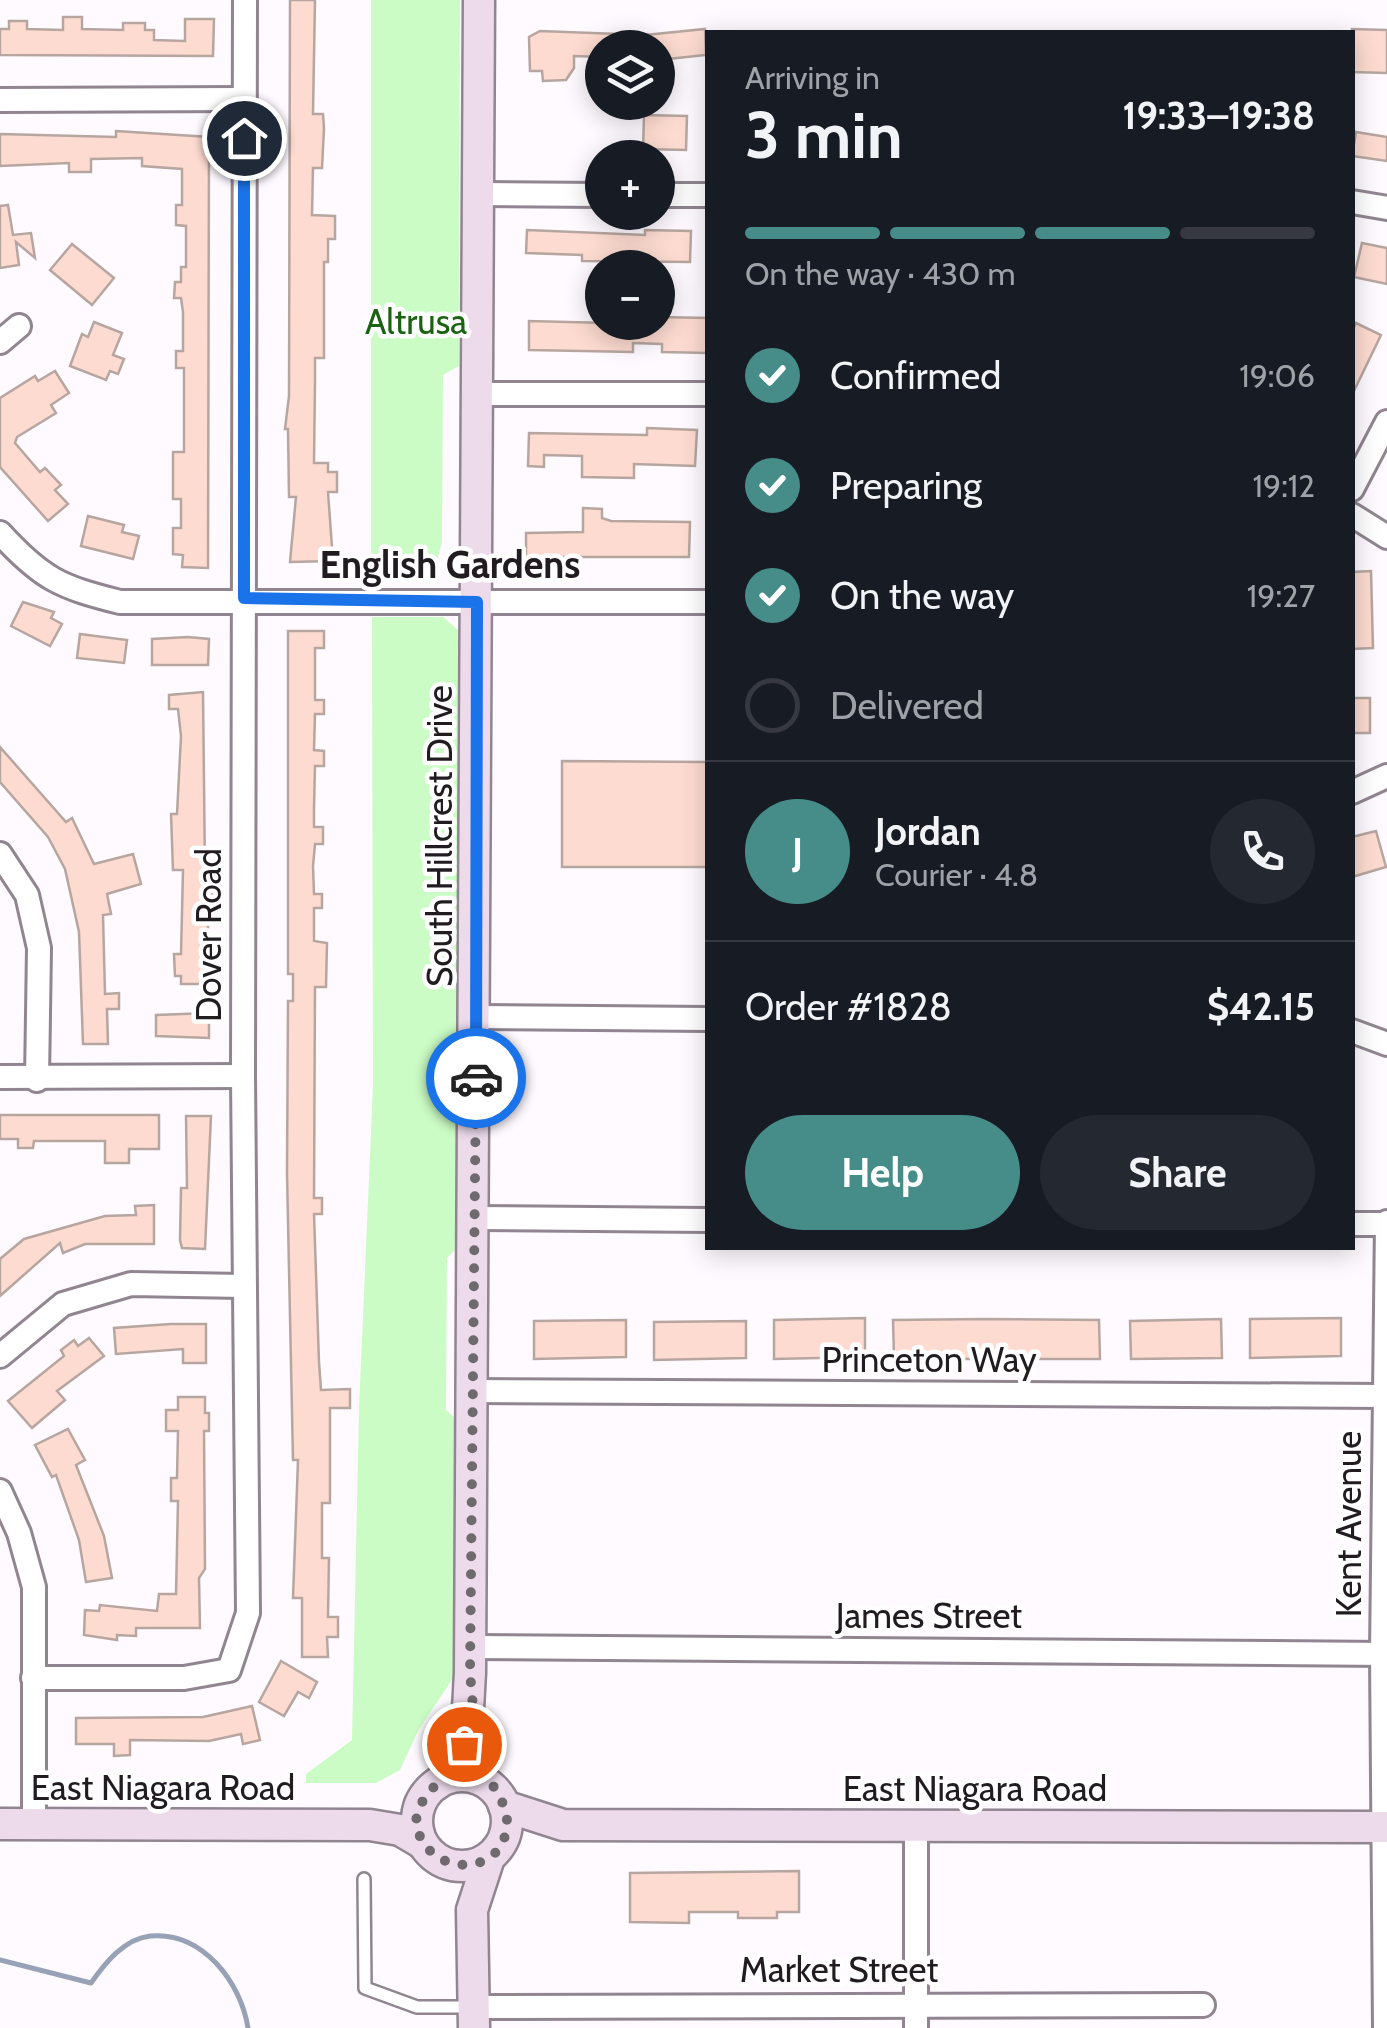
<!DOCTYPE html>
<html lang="en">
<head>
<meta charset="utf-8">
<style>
  :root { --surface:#171b24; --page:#242831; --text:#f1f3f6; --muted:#9ea1a6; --line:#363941; --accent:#468d89 }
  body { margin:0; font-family:Cabin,sans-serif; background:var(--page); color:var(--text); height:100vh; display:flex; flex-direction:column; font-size:38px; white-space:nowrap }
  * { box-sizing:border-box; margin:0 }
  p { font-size:32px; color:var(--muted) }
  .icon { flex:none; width:55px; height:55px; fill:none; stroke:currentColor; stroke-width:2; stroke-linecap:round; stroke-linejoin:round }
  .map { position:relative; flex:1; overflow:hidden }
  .panel { position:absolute; left:705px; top:30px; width:650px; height:1220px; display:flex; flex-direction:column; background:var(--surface); border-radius:0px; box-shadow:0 5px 25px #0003 }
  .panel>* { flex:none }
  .controls { position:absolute; left:585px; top:30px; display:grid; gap:20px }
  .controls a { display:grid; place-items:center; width:90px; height:90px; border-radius:50%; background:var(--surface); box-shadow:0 5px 25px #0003; font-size:50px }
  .pin { position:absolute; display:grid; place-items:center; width:85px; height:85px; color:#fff; margin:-42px; border:5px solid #fff; border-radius:50%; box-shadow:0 2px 10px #0007 }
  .courier { position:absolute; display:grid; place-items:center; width:100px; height:100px; margin:-50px; border:8px solid #1a73e8; border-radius:50%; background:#fff; color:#222; box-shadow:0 2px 12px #0007 }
  .overview em { font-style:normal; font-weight:800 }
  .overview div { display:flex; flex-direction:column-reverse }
  .overview { display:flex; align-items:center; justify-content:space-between; height:170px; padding:0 40px }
  h1 { font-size:65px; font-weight:800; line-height:75px }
  .bar { display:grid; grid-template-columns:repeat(4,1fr); gap:15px 10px; align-content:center; height:120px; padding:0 40px }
  .bar i { height:12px; border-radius:8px; background:var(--line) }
  .bar .active { background:var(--accent) }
  .bar p { grid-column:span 4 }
  .line { display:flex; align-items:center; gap:25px; padding:0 40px; border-top:2px solid var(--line) }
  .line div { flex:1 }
  .round { display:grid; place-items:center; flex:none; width:105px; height:105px; border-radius:52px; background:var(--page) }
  ol { padding:0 40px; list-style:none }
  li { display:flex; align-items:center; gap:30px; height:110px }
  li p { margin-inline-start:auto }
  li .icon { padding:10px; border-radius:50%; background:var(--accent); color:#fff; stroke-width:4 }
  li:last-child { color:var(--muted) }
  li i { width:55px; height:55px; border:5px solid var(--line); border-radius:50% }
  .cta { display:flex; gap:20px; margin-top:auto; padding:20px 40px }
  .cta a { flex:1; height:115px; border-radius:60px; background:var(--accent); color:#fff; font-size:40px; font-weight:800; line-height:115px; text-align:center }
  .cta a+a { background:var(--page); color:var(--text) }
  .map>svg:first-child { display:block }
</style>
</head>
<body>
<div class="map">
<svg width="1387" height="2028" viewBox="0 0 1387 2028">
  <rect width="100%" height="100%" fill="#fffaff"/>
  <g fill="#cbfcc5">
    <polygon points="371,0 460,0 459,366 443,375 442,542 432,580 371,582"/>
    <polygon points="372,617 443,617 458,630 456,1249 447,1258 446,1410 456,1419 455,1675 418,1731 400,1770 376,1783 306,1783 306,1774 352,1740 359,1409 373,1085"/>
  </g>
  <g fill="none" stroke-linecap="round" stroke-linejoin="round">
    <path stroke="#98a2b6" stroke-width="5" d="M 0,1960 L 91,1983 C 105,1963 124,1939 150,1936 C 203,1931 241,1983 248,2028"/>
  </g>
  <g fill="#fddbd0" stroke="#b7a6a0" stroke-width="2.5">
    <polygon points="290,0 315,0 313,114 323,114 324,128 322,168 313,168 312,215 335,216 335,239 328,239 328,262 324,262 324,358 315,358 315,381 314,463 328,463 328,472 337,472 337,492 328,492 333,561 290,562 296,497 289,497 288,429 285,429 289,396"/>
    <polygon points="63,17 82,17 82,29 123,30 123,23 145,23 145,30 154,30 154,40 185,41 185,19 214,19 213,56 0,55 0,29 9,29 9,21 27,21 27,29 63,30"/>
    <polygon points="705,29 706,55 658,60 658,48 602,48 602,57 574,56 574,68 566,80 543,81 542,71 530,71 529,37 540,31 645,35"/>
    <polygon points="1352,29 1387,30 1387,73 1352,72"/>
    <polygon points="644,115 687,116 686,150 643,149"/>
    <polygon points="116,131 209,137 208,568 182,567 183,555 173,554 173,528 181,528 181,499 173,499 173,452 184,452 184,368 176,368 176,351 183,351 183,312 181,298 174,298 175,282 181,282 181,267 186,267 186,226 176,225 176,205 182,205 182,169 142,166 142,158 91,159 91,172 69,172 69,163 0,166 0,134 116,137"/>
    <polygon points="1356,132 1387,137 1387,161 1352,156"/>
    <polygon points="8,205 13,235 31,233 35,258 16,242 19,265 0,268 0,206"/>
    <polygon points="527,230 645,235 645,230 691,231 690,262 582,261 582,255 526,253"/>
    <polygon points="1362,243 1387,248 1387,284 1354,277"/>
    <polygon points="72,244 114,278 92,305 50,270"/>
    <polygon points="658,317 708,318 708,353 662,352 662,344 633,343 633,352 529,350 529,321 649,324 658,322"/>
    <polygon points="94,322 122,333 113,355 124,359 118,374 110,371 106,380 70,366 82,334 88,337"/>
    <polygon points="1356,323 1381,335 1352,395 1352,331"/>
    <polygon points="55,371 69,393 51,405 56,413 17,437 15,443 40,472 45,468 61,485 55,490 68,504 48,521 0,467 0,398 35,376 38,381"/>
    <polygon points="647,428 697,430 695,466 634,464 634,478 582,477 582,456 544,455 544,467 528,466 529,433 647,435"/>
    <polygon points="583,508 602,509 602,518 611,521 690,522 689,557 526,557 526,533 583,532"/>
    <polygon points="88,516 124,525 122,532 139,536 133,559 81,546"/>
    <polygon points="1371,571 1373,648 1352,649 1352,572"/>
    <polygon points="23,602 54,612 51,618 62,624 50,646 11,626"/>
    <polygon points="288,631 324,631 324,648 315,648 315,700 324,700 324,714 315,714 314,750 324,751 324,766 315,766 314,808 314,827 323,827 323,844 315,844 313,866 314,894 322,894 322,908 314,908 314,941 327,943 326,987 315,987 314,1198 322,1198 322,1214 314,1214 319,1362 321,1390 350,1389 350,1408 330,1408 330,1503 322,1503 322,1558 329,1558 328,1617 338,1617 338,1637 327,1637 328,1657 302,1657 302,1598 293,1598 298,1460 293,1460 287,1173 288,1001 293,1001 293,974 288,974"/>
    <polygon points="80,634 127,640 124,663 77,658"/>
    <polygon points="188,637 209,639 208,665 152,665 152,639"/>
    <polygon points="203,692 205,873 209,873 213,889 208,917 208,984 181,984 181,976 175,976 174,954 181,954 183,870 173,870 171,814 177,814 181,736 178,709 169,709 169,695"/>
    <rect x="1352" y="698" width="18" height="35"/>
    <polygon points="0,747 66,822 72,818 94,864 133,854 141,884 107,894 111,914 103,915 105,994 119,993 119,1009 107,1009 108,1044 83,1044 79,932 65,869 48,837 0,782"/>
    <polygon points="562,761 708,762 708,867 562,867"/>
    <polygon points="1376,831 1386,867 1352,877 1352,837"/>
    <polygon points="209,1013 209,1038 156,1036 156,1015"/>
    <polygon points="0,1115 159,1115 159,1149 129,1149 129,1163 105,1163 105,1141 34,1141 33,1148 18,1148 18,1139 0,1139"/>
    <polygon points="186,1116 211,1116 205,1249 182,1248 180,1240 181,1188 187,1188"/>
    <polygon points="154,1205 154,1244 85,1244 63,1253 60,1243 0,1296 0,1259 24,1239 105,1216 136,1215 135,1206"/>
    <polygon points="865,1318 865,1357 774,1359 774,1320"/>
    <polygon points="1341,1318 1341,1356 1250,1358 1250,1319"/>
    <polygon points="984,1319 1099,1320 1100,1359 894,1359 893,1320"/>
    <polygon points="1221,1319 1222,1358 1131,1359 1130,1321"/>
    <polygon points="626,1320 626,1357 534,1359 534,1321"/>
    <polygon points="746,1321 746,1358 654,1360 654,1322"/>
    <polygon points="171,1324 206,1324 206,1363 183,1363 183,1349 116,1354 114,1328"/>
    <polygon points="89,1338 104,1356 57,1391 65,1400 32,1428 8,1401 64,1356 61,1350 74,1340 78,1346"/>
    <polygon points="178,1397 205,1397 205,1413 209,1413 209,1431 204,1431 205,1569 199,1578 200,1628 136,1628 136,1636 117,1635 117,1640 84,1635 85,1610 99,1611 100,1605 157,1611 159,1594 176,1594 178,1501 171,1501 171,1478 177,1478 178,1431 166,1431 166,1410 178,1410"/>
    <polygon points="68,1429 85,1460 76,1465 104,1536 112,1578 86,1582 79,1540 56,1475 52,1477 35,1445"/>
    <polygon points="281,1661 317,1682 309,1698 298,1692 284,1716 259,1702"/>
    <polygon points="252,1706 260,1740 243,1744 241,1734 209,1741 130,1740 130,1755 114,1756 114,1744 76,1744 76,1718 203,1717"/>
    <polygon points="799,1871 799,1912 777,1912 777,1918 738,1918 738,1912 689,1912 689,1923 630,1922 630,1873"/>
  </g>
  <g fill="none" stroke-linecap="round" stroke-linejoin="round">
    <defs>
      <polyline id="lane" points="364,1879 365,1988 417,2007 474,2007"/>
      <g id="street">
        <polyline points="0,100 243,99"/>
        <polyline points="478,194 602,195"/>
        <polyline points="658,195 708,195"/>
        <polyline points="1352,202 1387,208"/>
        <polyline points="0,342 19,326"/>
        <polyline points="478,394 708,394"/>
        <polyline points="1352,489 1387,422"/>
        <polyline points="1352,515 1387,537"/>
        <path d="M 0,533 C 42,579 60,587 120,602 L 708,602"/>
        <polyline points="1352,792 1387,776"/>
        <polyline points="0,854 27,895 39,948 37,1080"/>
        <polyline points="476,1017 708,1019"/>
        <polyline points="1352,1031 1387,1044"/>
        <polyline points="0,1077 243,1076"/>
        <polyline points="475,1218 708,1220"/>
        <polyline points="1352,1224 1387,1224"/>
        <polyline points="0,1356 63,1304 131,1284 243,1286"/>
        <polyline points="473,1391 1384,1396"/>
        <polyline points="0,1491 19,1533 34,1587 34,1824"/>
        <polyline points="470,1647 1387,1654"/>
        <polyline points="33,1678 184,1678 229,1670 248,1613 243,1076 245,0"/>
        <polyline points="476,2007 1203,2005"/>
        <polyline points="916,2028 916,1826"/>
        <polyline points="1385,2028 1382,1654 1387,1222"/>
      </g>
      <g id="secondary">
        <circle cx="462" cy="1821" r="45"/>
        <path d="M 437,1784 C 471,1756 467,1714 470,1673 L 479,0"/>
        <polyline points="504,1806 563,1825 1387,1827"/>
        <polyline points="0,1824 370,1825 400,1830 422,1843"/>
        <polyline points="474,2028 472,1910 489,1858"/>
      </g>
    </defs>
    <use href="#lane" stroke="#908590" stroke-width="16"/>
    <use href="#street" stroke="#908590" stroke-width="28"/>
    <use href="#secondary" stroke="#908590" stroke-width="35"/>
    <use href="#lane" stroke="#fff" stroke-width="11"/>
    <use href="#street" stroke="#fff" stroke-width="22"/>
    <use href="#secondary" stroke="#eddbec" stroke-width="30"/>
  </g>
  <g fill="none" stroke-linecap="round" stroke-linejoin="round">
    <path stroke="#6e6a6e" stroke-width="10" stroke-dasharray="0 18" d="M 464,1744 C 457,1778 419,1786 416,1822 C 423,1877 506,1881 507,1822 C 507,1800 489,1785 483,1765 C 474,1735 473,1704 470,1673 L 476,1078"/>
    <polyline stroke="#1a73e8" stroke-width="12" points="244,138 244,598 477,602 476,1078"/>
  </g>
  <g text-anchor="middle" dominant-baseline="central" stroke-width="9" stroke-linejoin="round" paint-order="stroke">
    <g font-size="35" fill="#1b6212" stroke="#fff">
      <text x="416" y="321">Altrusa</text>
    </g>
    <g font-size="35" fill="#201c20" stroke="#fff">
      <text transform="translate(439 836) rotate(-90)">South Hillcrest Drive</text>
      <text transform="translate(208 935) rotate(-90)">Dover Road</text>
      <text x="929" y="1359">Princeton Way</text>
      <text transform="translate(1348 1524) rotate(-90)">Kent Avenue</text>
      <text x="929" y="1615">James Street</text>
      <text x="163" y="1787">East Niagara Road</text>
      <text x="975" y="1788">East Niagara Road</text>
      <text x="839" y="1969">Market Street</text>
    </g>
    <g font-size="38" font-weight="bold" fill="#201c20" stroke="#fff">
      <text x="450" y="564">English Gardens</text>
    </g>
  </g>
</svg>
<div class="controls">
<a><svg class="icon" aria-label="layers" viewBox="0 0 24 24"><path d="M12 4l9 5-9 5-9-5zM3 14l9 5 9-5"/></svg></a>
<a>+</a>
<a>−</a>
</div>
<div class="pin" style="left:464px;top:1744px;background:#ea580c"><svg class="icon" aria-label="bag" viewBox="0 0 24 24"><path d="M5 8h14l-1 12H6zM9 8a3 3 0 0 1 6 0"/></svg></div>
<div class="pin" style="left:244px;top:138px;background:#1f2937"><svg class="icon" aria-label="home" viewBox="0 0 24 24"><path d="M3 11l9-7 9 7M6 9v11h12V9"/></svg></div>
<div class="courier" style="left:476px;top:1078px"><svg class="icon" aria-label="car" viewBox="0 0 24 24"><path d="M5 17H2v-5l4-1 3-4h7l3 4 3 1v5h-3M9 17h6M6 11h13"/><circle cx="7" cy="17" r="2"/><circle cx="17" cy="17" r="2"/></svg></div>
<section class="panel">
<div class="overview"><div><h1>3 min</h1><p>Arriving in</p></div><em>19:33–19:38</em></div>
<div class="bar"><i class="active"></i><i class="active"></i><i class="active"></i><i></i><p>On the way · 430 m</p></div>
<ol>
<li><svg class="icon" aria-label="check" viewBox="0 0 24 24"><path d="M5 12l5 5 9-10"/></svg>Confirmed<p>19:06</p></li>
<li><svg class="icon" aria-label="check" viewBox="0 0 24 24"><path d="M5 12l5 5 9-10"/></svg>Preparing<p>19:12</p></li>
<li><svg class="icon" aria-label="check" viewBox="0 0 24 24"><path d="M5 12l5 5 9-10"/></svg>On the way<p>19:27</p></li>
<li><i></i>Delivered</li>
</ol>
<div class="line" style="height:180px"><b class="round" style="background:var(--accent);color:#fff">J</b><div><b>Jordan</b><p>Courier · 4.8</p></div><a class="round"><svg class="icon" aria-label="phone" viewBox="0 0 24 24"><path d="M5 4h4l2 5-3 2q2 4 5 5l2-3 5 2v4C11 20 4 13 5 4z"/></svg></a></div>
<div class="line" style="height:130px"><div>Order #1828</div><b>$42.15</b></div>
<div class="cta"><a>Help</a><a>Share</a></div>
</section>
</div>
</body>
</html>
